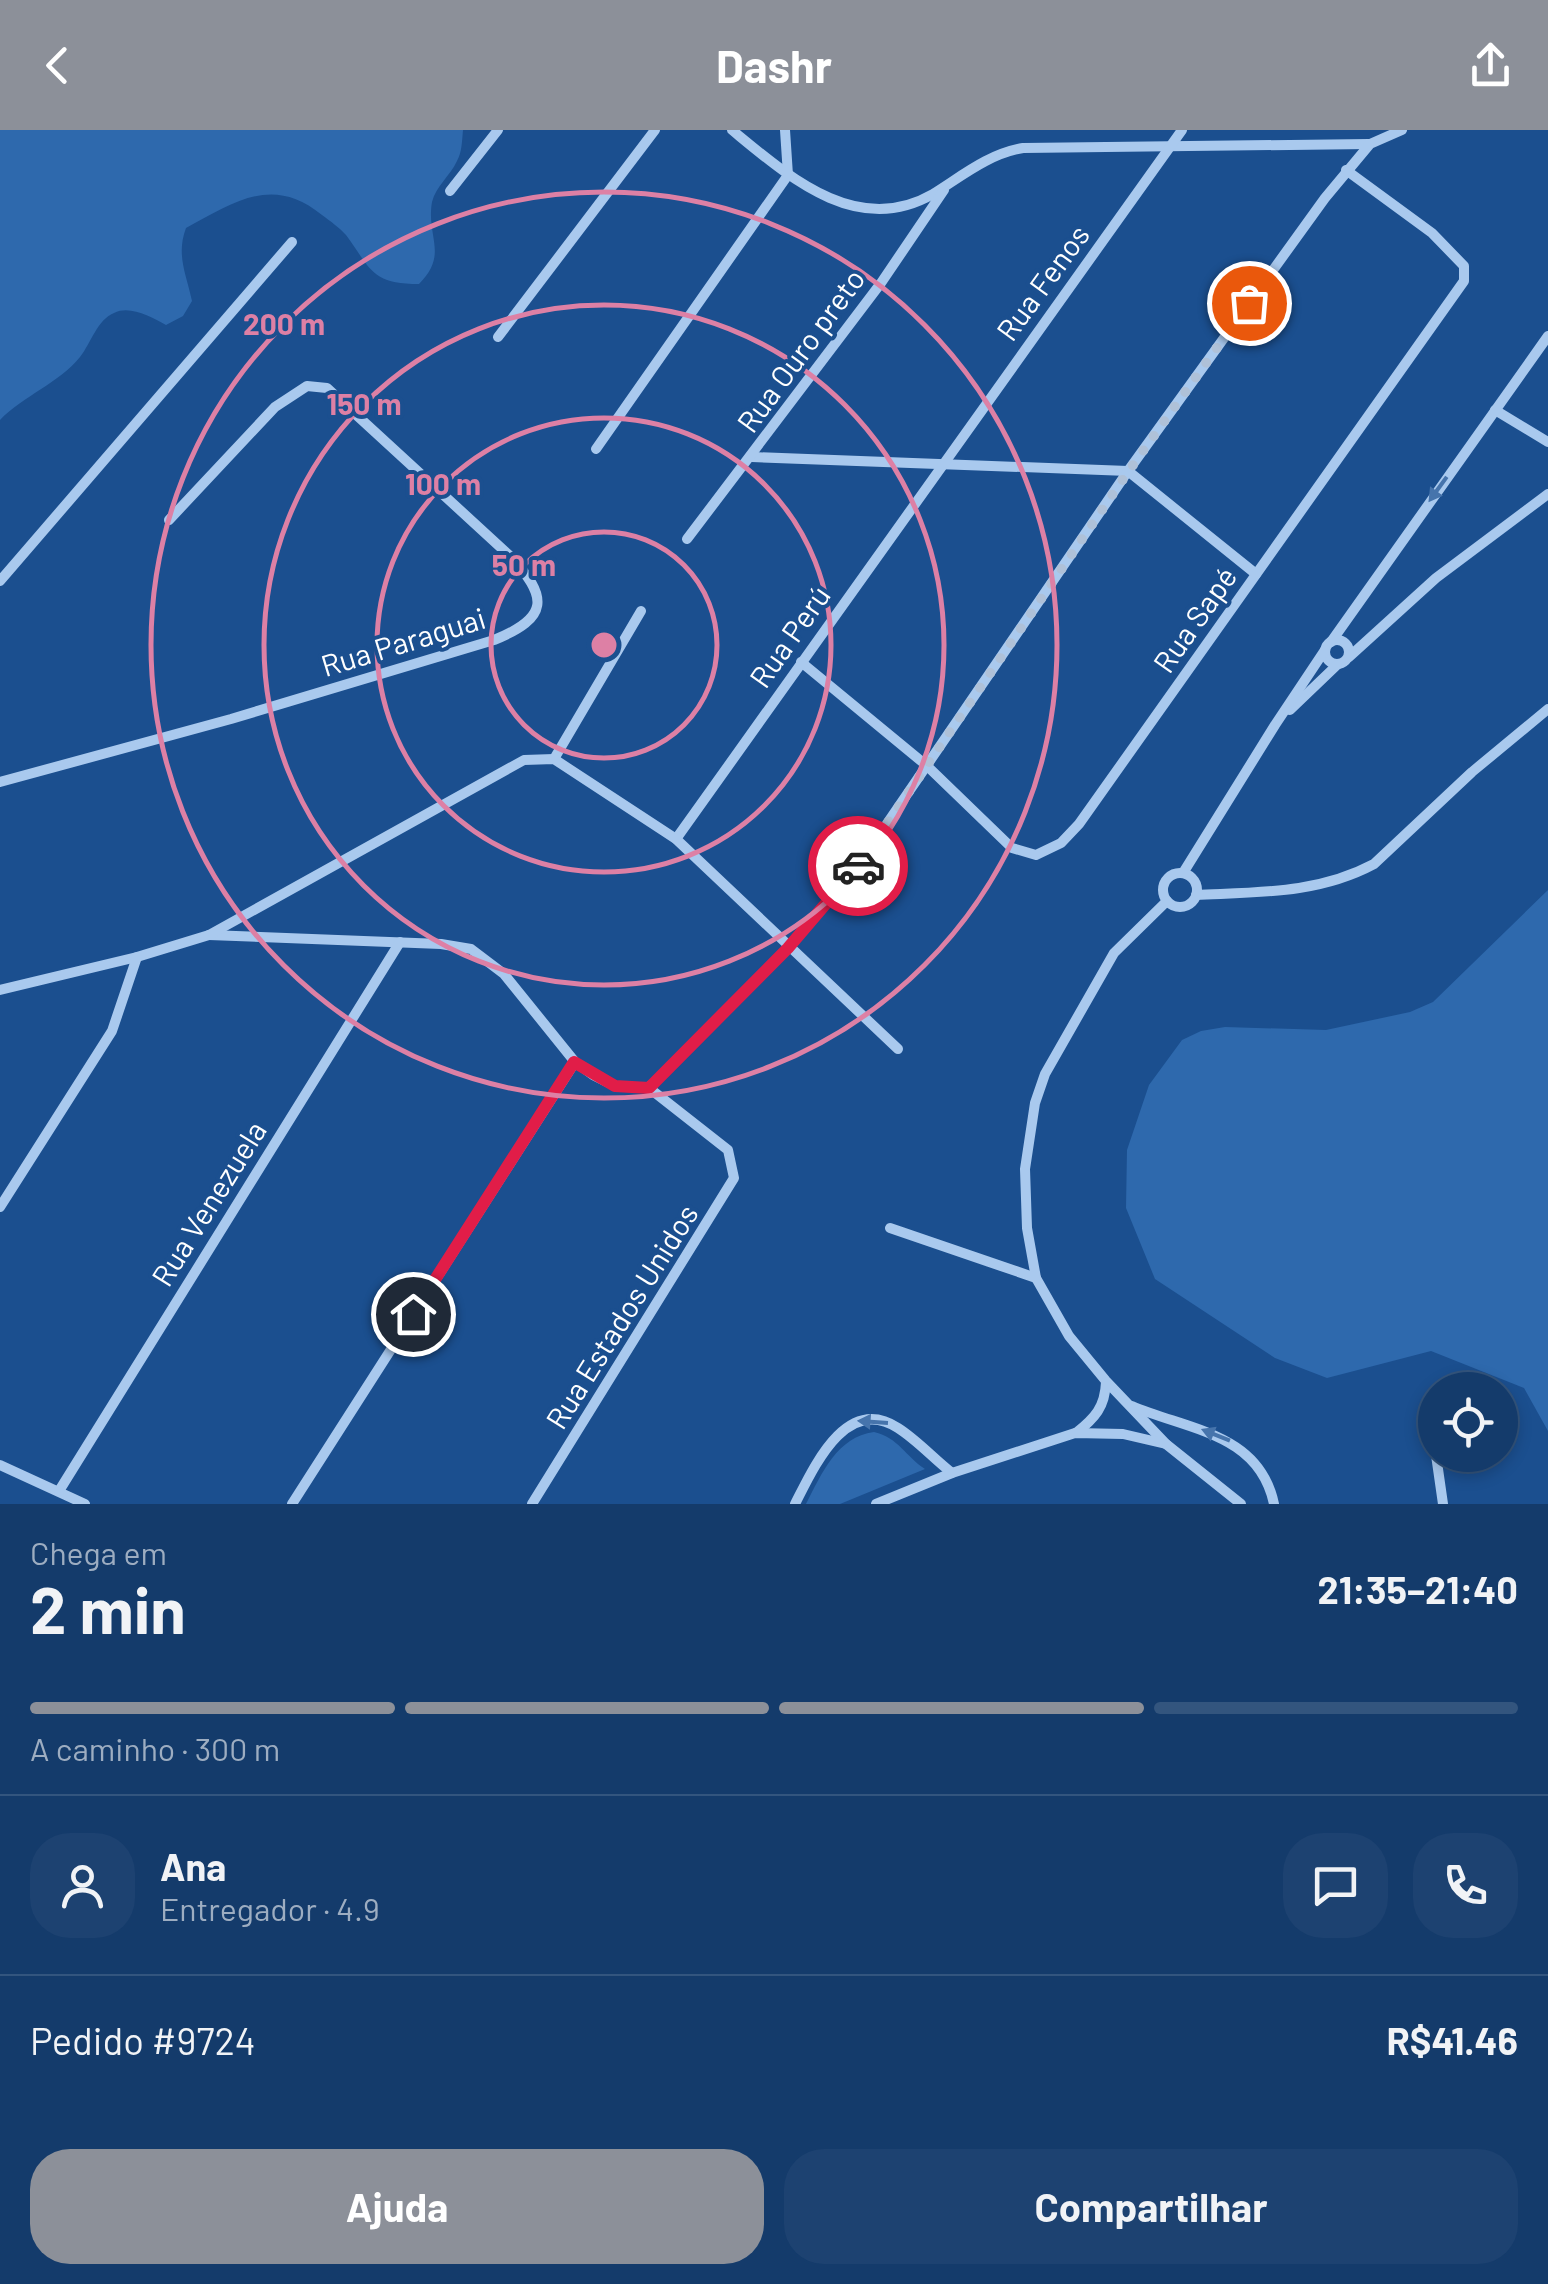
<!DOCTYPE html>
<html lang="pt">
<head>
<meta charset="utf-8">
<style>
  :root { --surface:#143b6b; --page:#1d4271; --text:#f1f3f6; --muted:#9dadc1; --line:#33557e; --accent:#8c9099 }
  body { margin:0; font-family:Barlow,sans-serif; background:var(--page); color:var(--text); height:100vh; display:flex; flex-direction:column; font-size:38px; white-space:nowrap }
  * { box-sizing:border-box; margin:0 }
  p { font-size:32px; color:var(--muted) }
  .icon { flex:none; width:55px; height:55px; fill:none; stroke:currentColor; stroke-width:2; stroke-linecap:round; stroke-linejoin:round }
  .map { position:relative; height:1374px; overflow:hidden }
  .details { display:flex; flex-direction:column; background:var(--surface); flex:1 }
  .details>* { flex:none }
  .tools { position:absolute; left:1418px; top:1242px; display:grid; gap:20px }
  .tools a { display:grid; place-items:center; width:100px; height:100px; border-radius:50%; background:var(--surface); box-shadow:0 5px 15px #0003,0 0 0 2px var(--line); font-size:50px }
  .pin { position:absolute; display:grid; place-items:center; width:85px; height:85px; color:#fff; margin:-42px; border:5px solid #fff; border-radius:50%; box-shadow:0 2px 10px #0007 }
  .courier { position:absolute; display:grid; place-items:center; width:100px; height:100px; margin:-50px; border:8px solid #e11d48; border-radius:50%; background:#fff; color:#222; box-shadow:0 2px 12px #0007 }
  .overview em { font-style:normal; font-weight:700 }
  .overview div { display:flex; flex-direction:column-reverse }
  .overview { display:flex; align-items:center; justify-content:space-between; height:170px; padding:0 30px }
  h1 { font-size:65px; font-weight:700; line-height:75px }
  .bar { display:grid; grid-template-columns:repeat(4,1fr); gap:15px 10px; align-content:center; height:120px; padding:0 30px }
  .bar i { height:12px; border-radius:8px; background:var(--line) }
  .bar .on { background:var(--accent) }
  .bar p { grid-column:span 4 }
  .line { display:flex; align-items:center; gap:25px; padding:0 30px; border-top:2px solid var(--line) }
  .line div { flex:1 }
  .round { display:grid; place-items:center; flex:none; width:105px; height:105px; border-radius:40px; background:var(--page) }
  .primary-button { display:flex; gap:20px; margin-top:auto; padding:20px 30px }
  .primary-button a { flex:1; height:115px; border-radius:40px; background:var(--accent); color:#fff; font-size:40px; font-weight:700; line-height:115px; text-align:center }
  .primary-button a+a { background:var(--page); color:var(--text) }
  header { display:flex; justify-content:space-between; align-items:center; height:130px; padding:0 30px; background:var(--accent); color:#fff; font-size:45px; font-weight:700 }
  .map>svg:first-child { display:block }
</style>
</head>
<body>
<header><svg class="icon" aria-label="back" viewBox="0 0 24 24"><path d="M15 5l-7 7 7 7"/></svg>Dashr<svg class="icon" aria-label="share" viewBox="0 0 24 24"><path d="M12 15V3M7 8l5-5 5 5M5 13v7h14v-7"/></svg></header>
<div class="map">
<svg width="1548" height="1374" viewBox="0 0 1548 1374">
  <rect width="100%" height="100%" fill="#1b4f8f"/>
  <g fill="#2e69ad">
    <path d="M 0,0 L 463,0 C 462,11 462,22 457,31 C 450,46 436,56 432,72 C 426,107 449,124 419,154 C 371,154 371,139 346,105 C 340,98 330,91 322,85 C 273,45 236,71 186,98 C 176,125 186,143 192,171 L 183,186 L 166,195 C 151,187 130,175 114,183 C 97,190 91,213 80,227 C 59,253 23,266 0,290 Z"/>
    <polygon points="1548,760 1548,1301 1524,1258 1431,1221 1327,1248 1275,1228 1155,1149 1126,1078 1127,1020 1149,955 1182,910 1201,901 1225,897 1326,900 1410,882 1433,872"/>
    <path d="M 874,1302 C 899,1308 905,1326 925,1339 L 840,1374 L 806,1374 C 822,1343 837,1307 874,1302 Z"/>
  </g>
  <g fill="none" stroke-linecap="round" stroke-linejoin="round">
    <g stroke="#a9c9ee" stroke-width="10">
      <path d="M 732,0 C 788,46 857,108 933,64 C 962,46 988,24 1023,18 L 1369,14"/>
      <polyline points="450,61 498,0"/>
      <polyline points="498,207 655,0"/>
      <polyline points="1495,280 1548,312"/>
      <polyline points="596,319 788,45 785,0"/>
      <polyline points="752,327 1128,341 1256,444"/>
      <polyline points="687,409 881,153 944,60"/>
      <polyline points="0,451 292,112"/>
      <circle cx="1337" cy="522" r="12"/>
      <polyline points="1331,512 1548,206"/>
      <polyline points="1349,527 1436,448 1548,364"/>
      <polyline points="801,532 926,635 1012,718 1036,725 1061,713 1079,694 1464,151 1464,136 1432,103 1346,40"/>
      <polyline points="1290,580 1337,535"/>
      <polyline points="554,629 641,481"/>
      <path d="M 0,652 L 231,589 L 494,510 C 549,488 549,467 510,426 L 327,258 L 307,256 L 275,277 L 169,390"/>
      <polyline points="676,709 1182,0"/>
      <polyline points="1183,743 1275,595 1325,520"/>
      <circle cx="1180" cy="760" r="17"/>
      <path d="M 1196,765 C 1258,762 1318,764 1374,734 L 1472,642 L 1548,579"/>
      <polyline points="1167,771 1114,823 1045,944 1035,973 1025,1039 1027,1098 1036,1148 1069,1206 1106,1251 1166,1314 1241,1374"/>
      <polyline points="209,805 441,814 471,819 504,844 575,932 593,945 615,956 649,958 789,817 858,736 1128,341 1325,68 1370,14 1402,0"/>
      <polyline points="0,860 137,827 209,805 524,630 554,629 676,709 898,919"/>
      <polyline points="0,1077 112,901 137,827"/>
      <polyline points="890,1098 1036,1148"/>
      <polyline points="1430,1273 1435,1321"/>
      <path d="M 1132,1276 C 1188,1300 1259,1303 1274,1374"/>
      <path d="M 1076,1303 C 1095,1288 1105,1277 1106,1252"/>
      <polyline points="1436,1325 1443,1374"/>
      <polyline points="0,1335 85,1374"/>
      <polyline points="59,1361 400,812"/>
      <polyline points="292,1374 575,932"/>
      <polyline points="532,1374 734,1048 728,1020 649,958"/>
      <path d="M 795,1374 C 814,1337 846,1264 898,1298 C 917,1310 934,1329 952,1343"/>
      <polyline points="876,1374 952,1343 1075,1303 1123,1304 1166,1314"/>
    </g>
  </g>
  <defs><path id="oneway-solid" d="M-6-.8H1V-3.2L6.5 0L1 3.2V.8H-6Z" transform="scale(2.5)"/></defs>
  <g fill="#4674ac">
    <use href="#oneway-solid" transform="translate(1438 359) rotate(126)"/>
    <use href="#oneway-solid" transform="translate(873 1292) rotate(-176)"/>
    <use href="#oneway-solid" transform="translate(1216 1305) rotate(-158)"/>
  </g>
  <g fill="none" stroke-linecap="round" stroke-linejoin="round">
    <polyline stroke="#afc1d8" stroke-width="10" stroke-dasharray="0 18" points="858,736 1128,342 1249,173"/>
    <polyline stroke="#e11d48" stroke-width="12" points="413,1184 574,932 615,956 649,958 788,818 858,736"/>
  </g>
  <g fill="none" stroke="#dd80a5" stroke-width="5">
    <circle cx="604" cy="515" r="113"/>
    <circle cx="604" cy="515" r="227"/>
    <circle cx="604" cy="515" r="340"/>
    <circle cx="604" cy="515" r="453"/>
  </g>
  <g text-anchor="middle" dominant-baseline="central" stroke-width="8" stroke-linejoin="round" paint-order="stroke">
    <g font-size="30" fill="#fff" stroke="#1b4f8f">
      <text transform="translate(1042 152) rotate(-54)">Rua Fenos</text>
      <text transform="translate(800 220) rotate(-54)">Rua Ouro preto</text>
      <text transform="translate(1194 489) rotate(-55)">Rua Sapé</text>
      <text transform="translate(789 506) rotate(-55)">Rua Perú</text>
      <text transform="translate(403 511) rotate(-17)">Rua Paraguai</text>
      <text transform="translate(208 1073) rotate(-58)">Rua Venezuela</text>
      <text transform="translate(621 1186) rotate(-58)">Rua Estados Unidos</text>
    </g>
  </g>
  <circle cx="604" cy="515" r="15" fill="#dd80a5" stroke="#1b4f8f" stroke-width="5"/>
  <g font-size="30" text-anchor="middle" font-weight="bold" fill="#dd80a5" stroke="#1b4f8f" stroke-width="8" stroke-linejoin="round" paint-order="stroke">
    <text x="284" y="205">200 m</text>
    <text x="364" y="285">150 m</text>
    <text x="443" y="365">100 m</text>
    <text x="524" y="446">50 m</text>
  </g>
</svg>
<div class="tools">
<a><svg class="icon" aria-label="locate" viewBox="0 0 24 24"><circle cx="12" cy="12" r="6"/><path d="M12 2v4M12 18v4M2 12h4M18 12h4"/></svg></a>
</div>
<div class="pin" style="left:1249px;top:173px;background:#ea580c"><svg class="icon" aria-label="bag" viewBox="0 0 24 24"><path d="M5 8h14l-1 12H6zM9 8a3 3 0 0 1 6 0"/></svg></div>
<div class="pin" style="left:413px;top:1184px;background:#1f2937"><svg class="icon" aria-label="home" viewBox="0 0 24 24"><path d="M3 11l9-7 9 7M6 9v11h12V9"/></svg></div>
<div class="courier" style="left:858px;top:736px"><svg class="icon" aria-label="car" viewBox="0 0 24 24"><path d="M5 17H2v-5l4-1 3-4h7l3 4 3 1v5h-3M9 17h6M6 11h13"/><circle cx="7" cy="17" r="2"/><circle cx="17" cy="17" r="2"/></svg></div>
</div>
<section class="details">
<div class="overview"><div><h1>2 min</h1><p>Chega em</p></div><em>21:35–21:40</em></div>
<div class="bar"><i class="on"></i><i class="on"></i><i class="on"></i><i></i><p>A caminho · 300 m</p></div>
<div class="line" style="height:180px"><a class="round"><svg class="icon" aria-label="person" viewBox="0 0 24 24"><circle cx="12" cy="8" r="4"/><path d="M4 21q1-7 8-7t8 7"/></svg></a><div><b>Ana</b><p>Entregador · 4.9</p></div><a class="round"><svg class="icon" aria-label="chat" viewBox="0 0 24 24"><path d="M4 5h16v11H9l-5 4z"/></svg></a><a class="round"><svg class="icon" aria-label="phone" viewBox="0 0 24 24"><path d="M5 4h4l2 5-3 2q2 4 5 5l2-3 5 2v4C11 20 4 13 5 4z"/></svg></a></div>
<div class="line" style="height:130px"><div>Pedido #9724</div><b>R$41.46</b></div>
<div class="primary-button"><a>Ajuda</a><a>Compartilhar</a></div>
</section>
</body>
</html>
